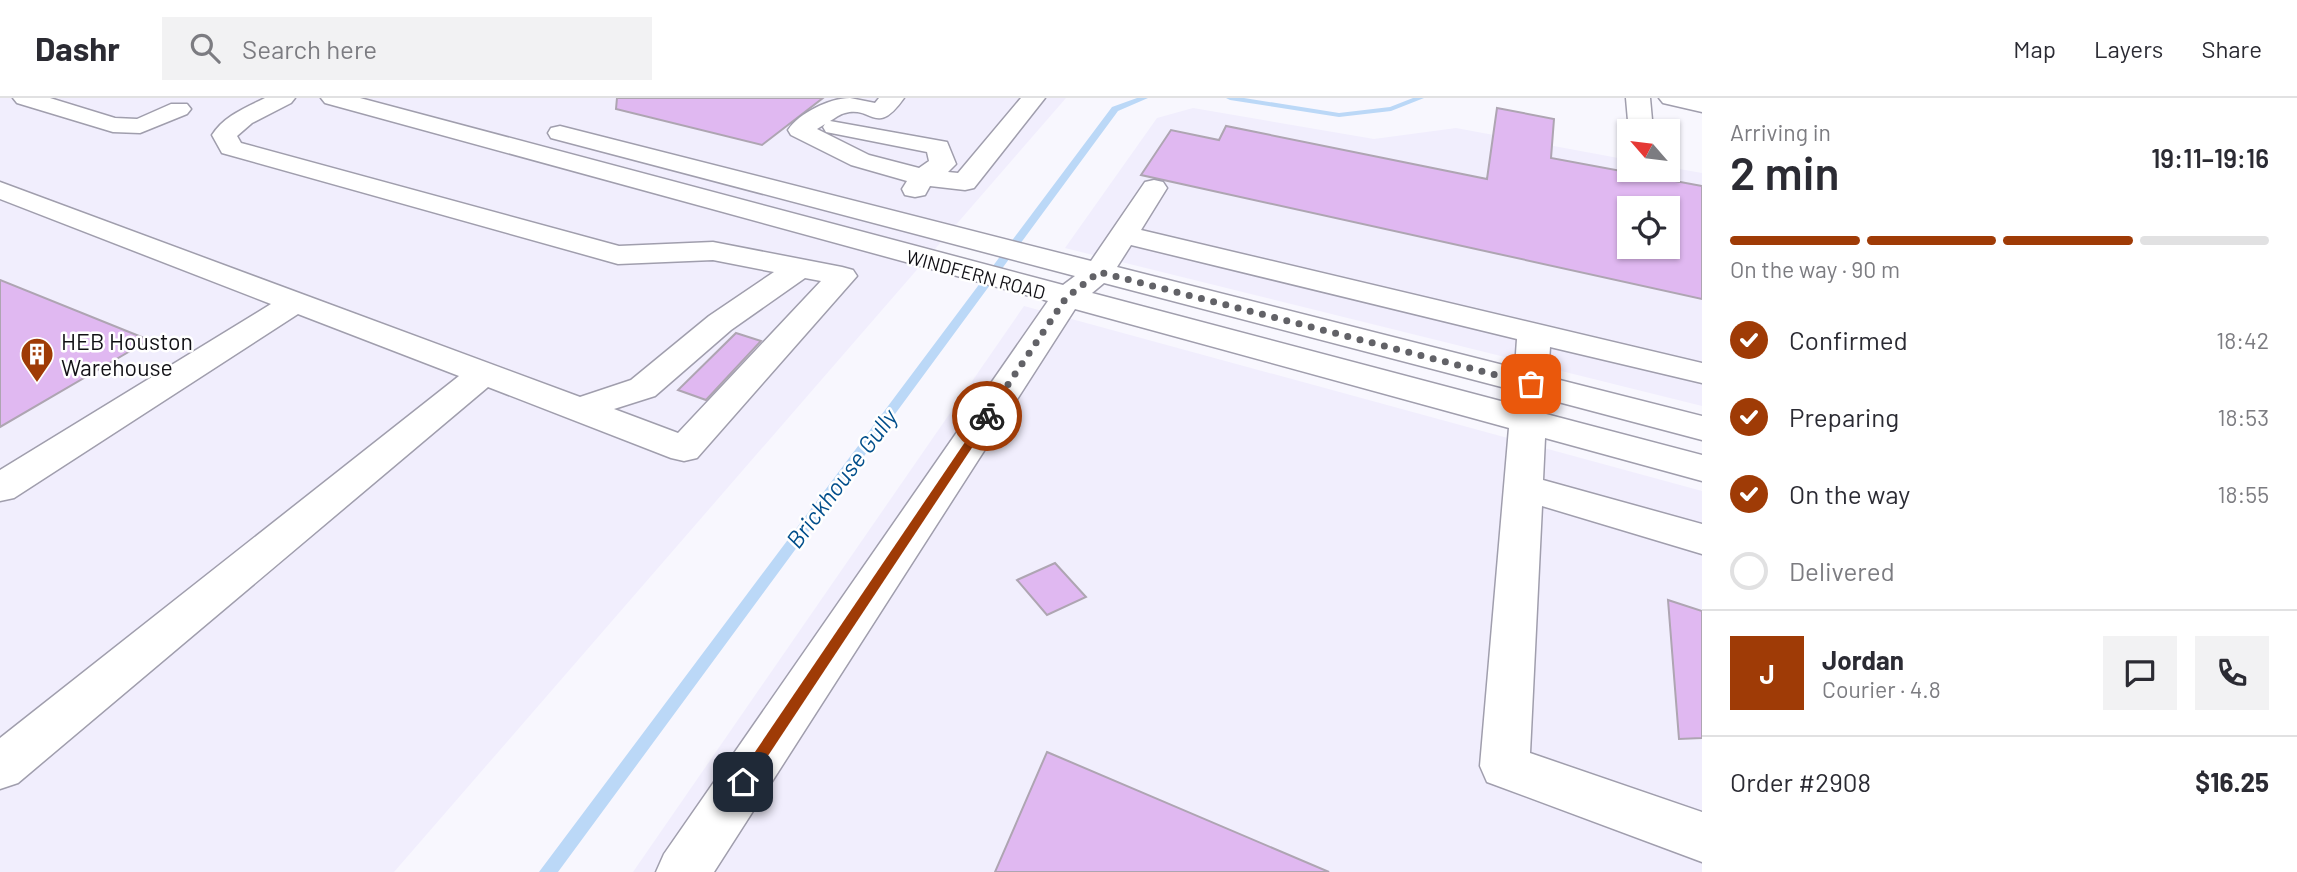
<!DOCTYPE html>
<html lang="en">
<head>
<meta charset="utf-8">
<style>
  :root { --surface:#fff; --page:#f2f2f3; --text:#2b2b33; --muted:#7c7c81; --line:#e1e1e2; --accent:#9f3b06 }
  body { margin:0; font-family:Barlow,sans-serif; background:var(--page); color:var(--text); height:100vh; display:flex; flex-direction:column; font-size:26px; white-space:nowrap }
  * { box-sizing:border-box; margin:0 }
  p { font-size:23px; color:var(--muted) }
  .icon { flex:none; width:38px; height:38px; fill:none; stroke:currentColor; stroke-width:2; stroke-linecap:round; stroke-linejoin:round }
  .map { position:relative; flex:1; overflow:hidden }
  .drawer { display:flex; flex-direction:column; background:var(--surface); width:595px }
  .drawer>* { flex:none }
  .needle { width:46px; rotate:298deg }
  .fabs { position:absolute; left:1617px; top:21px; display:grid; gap:14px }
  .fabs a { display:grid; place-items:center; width:63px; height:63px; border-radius:0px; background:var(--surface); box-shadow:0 2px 5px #0004; font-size:35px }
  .pin { position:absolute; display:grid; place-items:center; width:60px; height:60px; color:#fff; margin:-30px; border-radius:14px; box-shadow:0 4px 10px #0006 }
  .courier { position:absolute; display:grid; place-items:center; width:70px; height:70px; margin:-35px; border:5px solid #9f3b06; border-radius:50%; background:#fff; color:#222; box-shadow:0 2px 9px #0007 }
  .overview em { font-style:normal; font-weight:600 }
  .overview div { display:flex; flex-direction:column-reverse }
  .overview { display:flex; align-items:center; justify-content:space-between; height:119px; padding:0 28px }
  h1 { font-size:46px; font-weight:600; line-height:52px }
  .bar { display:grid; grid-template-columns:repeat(4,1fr); gap:10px 7px; align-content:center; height:84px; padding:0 28px }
  .bar i { height:9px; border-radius:5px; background:var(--line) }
  .bar .current { background:var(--accent) }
  .bar p { grid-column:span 4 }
  .line { display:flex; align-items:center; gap:18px; padding:0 28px; border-top:2px solid var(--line) }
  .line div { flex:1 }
  .round { display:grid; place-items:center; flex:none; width:74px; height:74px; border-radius:0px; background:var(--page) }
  ol { padding:0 28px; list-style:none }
  li { display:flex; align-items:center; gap:21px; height:77px }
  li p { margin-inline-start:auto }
  li .icon { padding:7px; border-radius:50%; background:var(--accent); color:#fff; stroke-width:4 }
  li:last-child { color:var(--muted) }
  li i { width:38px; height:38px; border:4px solid var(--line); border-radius:50% }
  header { display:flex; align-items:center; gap:42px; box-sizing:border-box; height:98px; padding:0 35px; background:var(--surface); border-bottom:2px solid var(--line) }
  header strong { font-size:33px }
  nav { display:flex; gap:38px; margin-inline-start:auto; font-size:24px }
  .search { width:490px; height:63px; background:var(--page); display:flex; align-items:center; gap:18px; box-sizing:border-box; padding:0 24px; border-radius:0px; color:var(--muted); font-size:26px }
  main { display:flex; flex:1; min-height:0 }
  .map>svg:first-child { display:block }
</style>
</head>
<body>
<header>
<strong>Dashr</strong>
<div class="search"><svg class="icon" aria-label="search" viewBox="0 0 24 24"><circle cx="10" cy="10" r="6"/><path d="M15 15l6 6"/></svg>Search here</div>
<nav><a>Map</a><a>Layers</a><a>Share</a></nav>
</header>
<main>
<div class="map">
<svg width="1702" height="774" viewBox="0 0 1702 774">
  <rect width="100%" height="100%" fill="#f8f7fe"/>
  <g fill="#f1eefd" fill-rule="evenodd">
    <polygon points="0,0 1066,0 394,774 0,774"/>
    <path d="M 1193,10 L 1374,41 L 1456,30 L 1629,62 L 1629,72 L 1668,72 L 1668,69 L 1702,75 L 1702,308 L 1065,150 L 1157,20 ZM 1629,110 L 1668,110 L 1668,149 L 1629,149 Z"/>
    <polygon points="1024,208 1702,393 1702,774 633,774"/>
  </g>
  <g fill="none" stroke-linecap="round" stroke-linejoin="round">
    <g fill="#bbd8f7" fill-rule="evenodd">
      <polygon points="1137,0 1148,0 1118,13 558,774 539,774 1112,9"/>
      <polygon points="1226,0 1244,0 1339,15 1390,9 1413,0 1424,0 1391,13 1339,19 1230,2"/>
    </g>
  </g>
  <g fill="#e0b8f1" stroke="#aea5b2" stroke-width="2" fill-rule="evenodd">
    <polygon points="617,0 823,0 762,47 616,11"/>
    <path d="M 1497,10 L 1554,21 L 1551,60 L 1702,88 L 1702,201 L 1141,77 L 1171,32 L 1219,42 L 1226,28 L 1487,81 ZM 1629,110 L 1668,110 L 1668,149 L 1629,149 Z"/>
    <polygon points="0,182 149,242 0,329"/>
    <polygon points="736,235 761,243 706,302 678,292"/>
    <polygon points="1055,465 1086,499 1047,517 1017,482"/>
    <polygon points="1668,502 1702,513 1702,640 1679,641"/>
    <polygon points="1047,654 1329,774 995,774"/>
  </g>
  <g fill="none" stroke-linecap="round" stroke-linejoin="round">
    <defs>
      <g id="minor">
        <polygon points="13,0 50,0 115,20 137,21 171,6 187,6 191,11 187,16 140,35 113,34 17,5"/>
        <path d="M 265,0 L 295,0 L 291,5 L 252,25 L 237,38 L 241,45 L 619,148 L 713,144 L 842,169 L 853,172 L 857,178 L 697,360 L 684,363 L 671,360 L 488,289 L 18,685 L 0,691 L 0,640 L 459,278 L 298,216 L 14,400 L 0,403 L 0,372 L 271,206 L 0,101 L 0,84 L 580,299 L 631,282 L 709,218 L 774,174 L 713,162 L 618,166 L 222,55 L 212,37 C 224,18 245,10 265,0 ZM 805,180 L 821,183 L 678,335 L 614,311 L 655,298 L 731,232 Z"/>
        <path d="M 321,0 L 360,0 L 1063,187 L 1075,178 L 551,40 L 548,35 L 551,30 L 560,28 L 1091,163 L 1145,84 L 1154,82 L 1163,84 L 1167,90 L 1141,132 L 1702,265 L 1702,285 L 1550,249 L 1548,279 L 1702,318 L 1702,342 L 1547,301 L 1546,316 L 1702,357 L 1702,383 L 1545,340 L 1543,382 L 1702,426 L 1702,456 L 1542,408 L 1530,655 L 1702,714 L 1702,764 L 1487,684 L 1480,668 L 1509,330 L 1075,211 L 714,774 L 656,774 L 664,756 L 1048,203 L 325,5 ZM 1131,147 L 1517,241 L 1515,270 L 1117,169 ZM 1104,185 L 1513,292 L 1512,306 L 1092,195 Z"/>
        <path d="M 850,0 L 875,5 L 879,0 L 904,0 C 876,40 872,7 845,15 C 840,16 835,20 830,23 L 947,44 L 956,66 L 948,74 L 958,75 L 1021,0 L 1045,0 L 974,90 L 965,92 L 930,88 L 925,97 L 915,99 L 905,97 L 902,91 L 907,83 L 851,67 L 791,37 L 788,32 C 799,15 830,0 850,0 ZM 825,26 L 823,29 L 826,34 L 927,54 L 929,63 L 919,70 L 869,57 L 817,31 Z"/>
        <polygon points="1626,0 1650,0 1653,33 1629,34"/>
        <polygon points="1659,0 1702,0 1702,14 1663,5"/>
      </g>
    </defs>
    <use href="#minor" stroke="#a09ead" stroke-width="3"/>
    <use href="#minor" fill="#fff" fill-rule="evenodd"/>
  </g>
  <polygon fill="#9f3b06" points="987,315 993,318 748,688 738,688 736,684 738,679 984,316"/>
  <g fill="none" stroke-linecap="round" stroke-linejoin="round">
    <polyline stroke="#626267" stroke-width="7" stroke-dasharray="0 12.6" points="987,318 1066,200 1099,174 1531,286"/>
  </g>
  <defs>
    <symbol id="building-pin" viewBox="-11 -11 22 30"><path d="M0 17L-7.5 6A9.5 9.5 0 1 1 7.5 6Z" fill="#9f3b06" stroke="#fff"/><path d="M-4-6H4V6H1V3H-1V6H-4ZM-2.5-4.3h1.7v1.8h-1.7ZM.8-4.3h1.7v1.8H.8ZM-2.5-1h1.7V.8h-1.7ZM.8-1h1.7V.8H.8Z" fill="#fff"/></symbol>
  </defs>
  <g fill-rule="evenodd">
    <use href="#building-pin" x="18" y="237" width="38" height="52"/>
  </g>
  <g text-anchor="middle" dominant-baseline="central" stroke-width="5" stroke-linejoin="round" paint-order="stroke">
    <g font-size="19" fill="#121116" stroke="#fff">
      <text transform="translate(976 176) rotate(15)">WINDFERN ROAD</text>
    </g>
    <g font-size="23" fill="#121116" stroke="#fff" text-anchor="start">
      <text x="61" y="243">HEB Houston<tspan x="61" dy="26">Warehouse</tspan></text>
    </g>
    <g font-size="24" font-style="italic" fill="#014e8b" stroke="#fff">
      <text transform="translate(841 380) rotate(-53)">Brickhouse Gully</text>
    </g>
  </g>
</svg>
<div class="fabs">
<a><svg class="needle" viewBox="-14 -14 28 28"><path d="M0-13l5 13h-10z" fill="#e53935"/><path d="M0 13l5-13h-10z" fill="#7c7c81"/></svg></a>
<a><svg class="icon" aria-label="locate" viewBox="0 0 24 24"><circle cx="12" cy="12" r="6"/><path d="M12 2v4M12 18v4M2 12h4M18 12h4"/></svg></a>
</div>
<div class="pin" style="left:1531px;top:286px;background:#ea580c"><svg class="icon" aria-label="bag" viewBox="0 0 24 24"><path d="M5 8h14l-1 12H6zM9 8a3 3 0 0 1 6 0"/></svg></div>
<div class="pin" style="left:743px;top:684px;background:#1f2937"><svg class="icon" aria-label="home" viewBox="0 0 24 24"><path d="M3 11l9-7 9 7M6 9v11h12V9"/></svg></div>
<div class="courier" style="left:987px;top:318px"><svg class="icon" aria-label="bike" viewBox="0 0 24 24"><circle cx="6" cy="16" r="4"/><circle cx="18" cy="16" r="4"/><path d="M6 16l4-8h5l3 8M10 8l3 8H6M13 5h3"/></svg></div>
</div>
<section class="drawer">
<div class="overview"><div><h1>2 min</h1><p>Arriving in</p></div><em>19:11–19:16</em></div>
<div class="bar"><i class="current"></i><i class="current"></i><i class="current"></i><i></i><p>On the way · 90 m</p></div>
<ol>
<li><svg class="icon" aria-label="check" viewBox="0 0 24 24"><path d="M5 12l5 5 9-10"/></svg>Confirmed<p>18:42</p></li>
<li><svg class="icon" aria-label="check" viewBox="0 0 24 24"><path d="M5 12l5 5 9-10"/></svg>Preparing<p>18:53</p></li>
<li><svg class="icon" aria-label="check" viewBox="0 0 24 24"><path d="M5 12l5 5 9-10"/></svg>On the way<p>18:55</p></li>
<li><i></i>Delivered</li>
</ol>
<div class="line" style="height:126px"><b class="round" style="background:var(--accent);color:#fff">J</b><div><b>Jordan</b><p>Courier · 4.8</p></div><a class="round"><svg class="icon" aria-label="chat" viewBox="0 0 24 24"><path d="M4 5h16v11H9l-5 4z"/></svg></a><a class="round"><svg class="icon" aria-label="phone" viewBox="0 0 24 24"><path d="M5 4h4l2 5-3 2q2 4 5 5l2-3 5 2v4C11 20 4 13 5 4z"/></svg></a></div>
<div class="line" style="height:91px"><div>Order #2908</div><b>$16.25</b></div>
</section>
</main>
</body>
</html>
